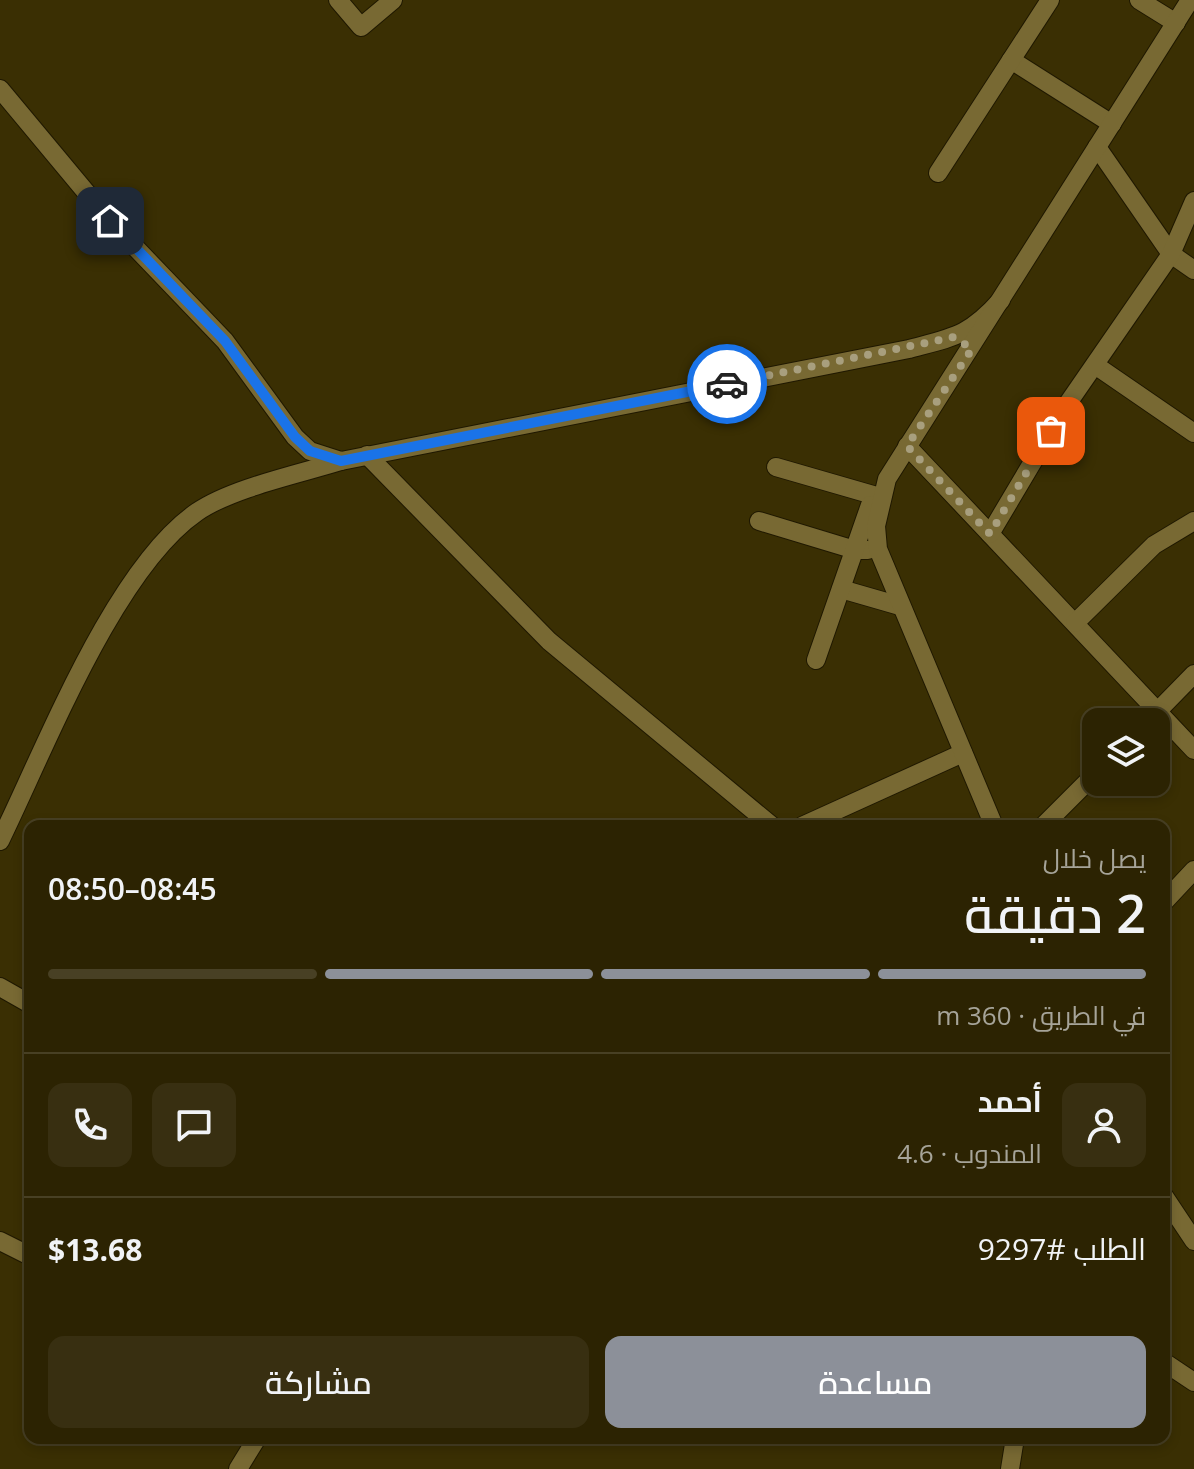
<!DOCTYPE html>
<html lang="ar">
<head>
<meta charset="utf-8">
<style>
  :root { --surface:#2c2302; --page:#382f11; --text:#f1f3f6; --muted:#a6a499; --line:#484024; --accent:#8c9099 }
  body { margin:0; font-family:"Open Sans",Cairo,sans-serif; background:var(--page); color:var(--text); direction:rtl; height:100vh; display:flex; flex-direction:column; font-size:30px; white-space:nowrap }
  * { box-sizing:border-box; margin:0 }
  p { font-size:26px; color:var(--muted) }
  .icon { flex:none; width:44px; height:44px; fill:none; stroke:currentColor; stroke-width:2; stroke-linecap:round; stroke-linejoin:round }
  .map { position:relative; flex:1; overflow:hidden; direction:ltr }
  .drawer { position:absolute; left:24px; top:820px; width:1146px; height:624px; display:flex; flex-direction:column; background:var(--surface); border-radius:16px; box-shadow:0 4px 12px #0003,0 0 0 2px var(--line); direction:rtl }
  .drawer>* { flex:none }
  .fabs { position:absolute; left:1082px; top:708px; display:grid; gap:16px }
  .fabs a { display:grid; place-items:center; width:88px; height:88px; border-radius:16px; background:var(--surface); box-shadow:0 4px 12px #0003,0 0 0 2px var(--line); font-size:40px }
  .pin { position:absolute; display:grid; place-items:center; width:68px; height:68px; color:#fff; margin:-34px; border-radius:16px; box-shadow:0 4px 12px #0006 }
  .courier { position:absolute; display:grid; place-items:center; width:80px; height:80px; margin:-40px; border:6px solid #1a73e8; border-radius:50%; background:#fff; color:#222; box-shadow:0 2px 10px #0007 }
  .overview em { font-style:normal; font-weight:600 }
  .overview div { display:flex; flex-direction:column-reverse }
  .overview { display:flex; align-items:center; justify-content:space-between; height:136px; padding:0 24px }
  h1 { font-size:52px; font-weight:600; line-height:60px }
  .bar { display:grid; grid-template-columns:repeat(4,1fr); gap:12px 8px; align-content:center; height:96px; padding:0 24px }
  .bar i { height:10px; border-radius:6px; background:var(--line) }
  .bar .on { background:var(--accent) }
  .bar p { grid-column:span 4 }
  .line { display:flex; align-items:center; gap:20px; padding:0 24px; border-top:2px solid var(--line) }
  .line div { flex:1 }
  .round { display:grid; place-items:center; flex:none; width:84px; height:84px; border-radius:16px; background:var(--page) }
  .action { display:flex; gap:16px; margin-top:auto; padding:16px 24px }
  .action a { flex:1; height:92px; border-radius:16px; background:var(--accent); color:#fff; font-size:32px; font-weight:600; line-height:92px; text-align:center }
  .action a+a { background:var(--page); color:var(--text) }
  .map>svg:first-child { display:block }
</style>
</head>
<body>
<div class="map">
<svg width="1194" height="1469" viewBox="0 0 1194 1469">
  <rect width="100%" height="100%" fill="#3a2f03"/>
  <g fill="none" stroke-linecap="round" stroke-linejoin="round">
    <defs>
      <g id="minor">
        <polyline points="338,0 361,27 393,0"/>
        <polyline points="1139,0 1176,23"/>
        <polyline points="1011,60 1112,124"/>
        <path d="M 0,89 L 110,221 L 225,341 L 295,437 L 310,451 L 341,461 L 909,349 C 954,337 969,336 1001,300"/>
        <polyline points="1097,147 1171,254 1194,270"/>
        <polyline points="938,173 1050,0"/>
        <polyline points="1095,365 1194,433"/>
        <polyline points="907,446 1194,750"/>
        <polyline points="367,455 549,641 772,826"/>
        <polyline points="776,467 880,497"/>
        <polyline points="759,521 855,550 868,550"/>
        <polyline points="990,534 1066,406 1171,254 1194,201"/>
        <polyline points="841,589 900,606"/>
        <polyline points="1075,623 1154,545 1194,521"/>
        <polyline points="816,660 870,505"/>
        <polyline points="1147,722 1194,674"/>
        <polyline points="802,826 963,753"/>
        <polyline points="994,826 878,549 876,526 887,479 1190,0"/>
        <polyline points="1043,826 1096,773"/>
        <path d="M 0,841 C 45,749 114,569 197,512 C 232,488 299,474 341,461"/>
        <polyline points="1164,902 1194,870"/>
        <polyline points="0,987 30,1004"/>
        <polyline points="1164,1196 1194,1241"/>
        <polyline points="0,1241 30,1256"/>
        <polyline points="1164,1362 1194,1382"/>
        <polyline points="238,1469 257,1438"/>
        <polyline points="1010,1469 1015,1438"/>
      </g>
    </defs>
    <use href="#minor" stroke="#1f1800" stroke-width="20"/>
    <use href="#minor" stroke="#786933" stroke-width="18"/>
  </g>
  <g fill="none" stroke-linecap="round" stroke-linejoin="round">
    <polyline stroke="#a89f7e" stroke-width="8" stroke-dasharray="0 14.4" points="727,384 954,337 972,349 907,446 990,534 1051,431"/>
    <polyline stroke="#1a73e8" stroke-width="10" points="110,221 225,341 295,437 310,451 341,461 727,384"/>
  </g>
</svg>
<div class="fabs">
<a><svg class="icon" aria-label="layers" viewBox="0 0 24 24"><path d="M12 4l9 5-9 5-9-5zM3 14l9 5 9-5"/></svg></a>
</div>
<div class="pin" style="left:1051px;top:431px;background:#ea580c"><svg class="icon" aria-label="bag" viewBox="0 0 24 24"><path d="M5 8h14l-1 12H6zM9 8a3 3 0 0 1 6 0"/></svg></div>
<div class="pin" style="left:110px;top:221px;background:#1f2937"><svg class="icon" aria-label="home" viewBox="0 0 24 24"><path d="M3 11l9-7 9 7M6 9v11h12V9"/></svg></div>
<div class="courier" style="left:727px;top:384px"><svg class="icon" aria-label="car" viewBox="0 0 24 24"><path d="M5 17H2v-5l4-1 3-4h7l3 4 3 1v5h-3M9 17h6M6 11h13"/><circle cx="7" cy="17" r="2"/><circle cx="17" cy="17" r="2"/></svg></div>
<section class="drawer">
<div class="overview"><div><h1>2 دقيقة</h1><p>يصل خلال</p></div><em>08:45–08:50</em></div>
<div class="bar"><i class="on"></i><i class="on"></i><i class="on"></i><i></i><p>في الطريق · 360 m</p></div>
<div class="line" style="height:144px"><a class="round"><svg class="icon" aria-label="person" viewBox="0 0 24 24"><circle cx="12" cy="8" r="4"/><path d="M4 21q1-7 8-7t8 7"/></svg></a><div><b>أحمد</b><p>المندوب · 4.6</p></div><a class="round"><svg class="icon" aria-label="chat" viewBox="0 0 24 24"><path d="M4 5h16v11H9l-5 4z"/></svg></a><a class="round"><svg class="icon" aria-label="phone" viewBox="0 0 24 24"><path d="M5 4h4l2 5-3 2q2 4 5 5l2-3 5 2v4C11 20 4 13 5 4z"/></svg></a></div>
<div class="line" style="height:104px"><div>الطلب #9297</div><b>$13.68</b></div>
<div class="action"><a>مساعدة</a><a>مشاركة</a></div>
</section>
</div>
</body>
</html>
